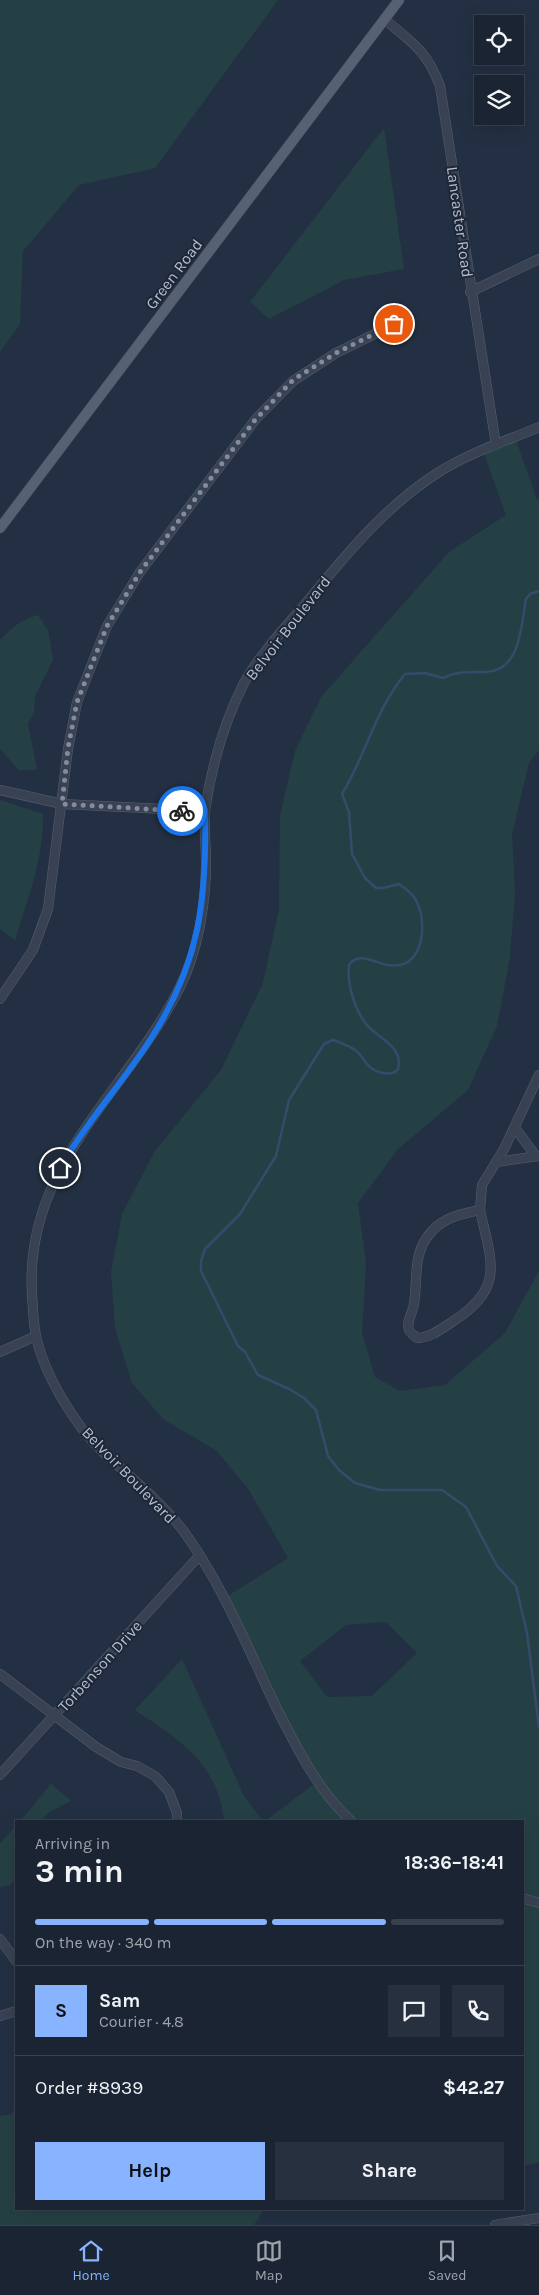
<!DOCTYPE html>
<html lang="en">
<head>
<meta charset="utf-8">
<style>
  :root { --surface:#1a2432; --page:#27303e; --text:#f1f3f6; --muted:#9fa4ac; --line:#38414d; --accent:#88b3ff }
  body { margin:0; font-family:Karla,sans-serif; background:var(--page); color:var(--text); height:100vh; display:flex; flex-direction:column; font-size:19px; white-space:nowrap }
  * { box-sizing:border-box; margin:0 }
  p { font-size:16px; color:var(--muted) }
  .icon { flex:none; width:28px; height:28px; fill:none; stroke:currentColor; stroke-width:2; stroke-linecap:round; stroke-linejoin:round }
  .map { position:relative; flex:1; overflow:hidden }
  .details { position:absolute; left:15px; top:1820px; width:509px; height:390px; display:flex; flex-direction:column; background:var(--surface); border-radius:0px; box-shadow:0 5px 20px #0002,0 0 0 1px var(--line) }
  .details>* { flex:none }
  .tools { position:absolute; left:474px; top:15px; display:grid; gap:10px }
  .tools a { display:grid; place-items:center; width:50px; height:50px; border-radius:0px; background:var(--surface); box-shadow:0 5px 20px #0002,0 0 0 1px var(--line); font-size:25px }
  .pin { position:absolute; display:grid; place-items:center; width:42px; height:42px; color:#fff; margin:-21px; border:2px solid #fff; border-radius:50%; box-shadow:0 1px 5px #0007 }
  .courier { position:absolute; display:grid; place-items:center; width:50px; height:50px; margin:-25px; border:4px solid #1a73e8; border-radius:50%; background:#fff; color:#222; box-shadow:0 1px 6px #0007 }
  .head em { font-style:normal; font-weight:700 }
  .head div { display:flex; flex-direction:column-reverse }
  .head { display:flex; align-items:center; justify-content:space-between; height:85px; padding:0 20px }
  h1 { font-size:32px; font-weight:700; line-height:38px }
  .bar { display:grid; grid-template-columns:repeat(4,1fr); gap:8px 5px; align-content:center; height:60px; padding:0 20px }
  .bar i { height:6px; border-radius:4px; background:var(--line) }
  .bar .active { background:var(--accent) }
  .bar p { grid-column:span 4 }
  .line { display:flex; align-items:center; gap:12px; padding:0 20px; border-top:1px solid var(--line) }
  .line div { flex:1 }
  .round { display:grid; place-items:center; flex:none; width:52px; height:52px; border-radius:0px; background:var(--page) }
  .cta { display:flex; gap:10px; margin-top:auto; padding:10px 20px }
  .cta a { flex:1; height:58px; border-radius:0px; background:var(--accent); color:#111; font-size:20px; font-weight:700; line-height:58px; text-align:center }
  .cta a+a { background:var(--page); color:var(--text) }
  .tab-bar { display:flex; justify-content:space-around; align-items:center; height:70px; border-top:1px solid var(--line); background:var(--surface); font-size:14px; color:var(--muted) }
  .tab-bar a { display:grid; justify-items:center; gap:2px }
  .tab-bar .active { color:var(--accent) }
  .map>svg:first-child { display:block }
</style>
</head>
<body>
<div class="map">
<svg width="539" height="2225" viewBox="0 0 539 2225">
  <rect width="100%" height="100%" fill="#233043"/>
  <g fill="#254044" fill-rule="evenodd">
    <polygon points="0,0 278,0 155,168 79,185 23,251 20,324 0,352"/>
    <polygon points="384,128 404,269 344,280 269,319 250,302"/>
    <path d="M 515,437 L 537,500 L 539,499 L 539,750 L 529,763 L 512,834 L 515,893 L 510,957 L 497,1026 L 468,1090 L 398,1149 L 358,1203 L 366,1264 L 362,1333 L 375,1377 L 400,1391 L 445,1385 L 505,1333 L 539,1271 L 539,2162 L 523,2166 L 522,1821 L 265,1821 L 317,1782 L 223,1599 L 288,1558 L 249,1490 L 217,1451 L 163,1419 L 132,1383 L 115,1328 L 111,1272 L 122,1214 L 155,1151 L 221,1070 L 263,983 L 279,909 L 280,816 L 295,751 L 321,697 L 449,552 L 506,515 L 483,451 ZM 386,1622 L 417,1653 L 372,1696 L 327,1697 L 300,1661 L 346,1625 Z"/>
    <path d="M 38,615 L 48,630 L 53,660 L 35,696 L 34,712 L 28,724 L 37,770 L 19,770 L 0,749 L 0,640 C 11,629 22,618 38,615 Z"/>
    <path d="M 0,800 L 43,814 C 44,858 28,898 15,940 L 0,929 Z"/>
    <path d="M 182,1659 L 244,1796 L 263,1821 L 224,1821 C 217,1762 181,1741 135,1710 Z"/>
    <polygon points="51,1784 71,1801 48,1813 41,1821 20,1821"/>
    <polygon points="16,1825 16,1878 10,1885 0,1887 0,1844"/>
    <polygon points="16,2106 16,2209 264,2209 254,2225 0,2225 0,2116 12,2114"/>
  </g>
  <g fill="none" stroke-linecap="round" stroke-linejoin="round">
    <path stroke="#364b6c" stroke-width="2.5" d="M 539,591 L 530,594 L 526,599 C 521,625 521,672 485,672 C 470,672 457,671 443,678 L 425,673 L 405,674 C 375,710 366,755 342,794 L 349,812 L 352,854 L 365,878 L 376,888 L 383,888 L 399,884 C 412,893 417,898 421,914 C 425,937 419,970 388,965 C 375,963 358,951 349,965 C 347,984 354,1008 366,1024 C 377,1038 404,1046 398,1069 C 393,1077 377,1073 370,1067 C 364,1062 362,1055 355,1050 C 348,1045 340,1043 333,1040 L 324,1044 L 289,1100 L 276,1156 L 240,1214 L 205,1249 L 201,1261 L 201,1271 L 238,1346 L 245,1352 L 258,1375 L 289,1389 L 304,1398 L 316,1410 L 328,1456 L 339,1470 L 355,1483 L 380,1490 L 442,1490 L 466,1507 L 497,1566 L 516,1586 L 527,1633 L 539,1727"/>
    <defs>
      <g id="minor">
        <path d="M 384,19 C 412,42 427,51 440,86 L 496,445"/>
        <polyline points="470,292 539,259"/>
        <polyline points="0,790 62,804 205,811"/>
        <polyline points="0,999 33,950 48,909 68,749 77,702 107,626 140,572 255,420 293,381 336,353 407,318"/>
        <polyline points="515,1128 536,1156"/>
        <polyline points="496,1162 539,1156"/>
        <path d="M 480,1210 C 492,1264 505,1288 452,1322 C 441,1329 430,1338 417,1338 C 414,1335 410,1333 409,1330 C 406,1321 413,1312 414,1304 C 418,1278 412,1252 432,1231 C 445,1217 461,1214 480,1210 L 482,1185 L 504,1149 L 539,1075"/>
        <polyline points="0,1352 36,1336"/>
        <polyline points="0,1674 96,1747 121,1762 137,1766 155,1776 169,1792 177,1813 177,1821"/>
        <polyline points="0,1775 199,1556"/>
        <path d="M 351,1821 C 317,1789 298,1750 277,1709 C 248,1649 222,1583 182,1529 C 159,1500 130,1477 103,1452 C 75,1426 44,1374 36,1336 C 33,1322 33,1307 32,1294 C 24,1164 127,1093 180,987 C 198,951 206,903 206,863 C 206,844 203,823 206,804 C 213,761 224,722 244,683 C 260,654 285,628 306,603 C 346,555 385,506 439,472 C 469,453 506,441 539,427"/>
        <polyline points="522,1898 539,1903"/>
        <polyline points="0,1939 16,1961"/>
        <polyline points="0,2016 16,2011"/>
        <polyline points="495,2225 539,2218"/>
      </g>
      <polyline id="major" points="0,528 399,0"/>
    </defs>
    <use href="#minor" stroke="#566070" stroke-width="10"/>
    <use href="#major" stroke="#424b5c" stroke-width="11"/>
    <use href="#minor" stroke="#384253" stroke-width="9"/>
    <use href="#major" stroke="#566173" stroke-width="10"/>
  </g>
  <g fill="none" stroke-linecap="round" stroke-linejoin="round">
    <polyline stroke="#828c9d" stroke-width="5" stroke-dasharray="0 9" points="182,811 62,804 68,748 77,702 107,626 140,572 255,420 293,380 336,353 394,324"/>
    <path stroke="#1a73e8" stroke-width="6" d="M 60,1168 C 86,1122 122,1084 150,1040 C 200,963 207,900 205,810 L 182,811"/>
  </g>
  <g text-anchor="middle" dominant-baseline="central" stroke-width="4" stroke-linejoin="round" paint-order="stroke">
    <g font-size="16" fill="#b5becd" stroke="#1d2738">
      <text transform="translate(460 222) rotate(82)">Lancaster Road</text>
      <text transform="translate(174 274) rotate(-53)">Green Road</text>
      <text transform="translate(288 628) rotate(-52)">Belvoir Boulevard</text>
      <text transform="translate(129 1475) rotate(46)">Belvoir Boulevard</text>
      <text transform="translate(100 1666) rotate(-48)">Torbenson Drive</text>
    </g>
  </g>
</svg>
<div class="tools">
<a><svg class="icon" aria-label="locate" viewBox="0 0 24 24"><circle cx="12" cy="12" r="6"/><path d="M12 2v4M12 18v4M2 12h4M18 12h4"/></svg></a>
<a><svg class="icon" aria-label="layers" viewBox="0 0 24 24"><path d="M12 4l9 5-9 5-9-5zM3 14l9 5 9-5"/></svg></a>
</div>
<div class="pin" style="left:394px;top:324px;background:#ea580c"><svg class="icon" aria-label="bag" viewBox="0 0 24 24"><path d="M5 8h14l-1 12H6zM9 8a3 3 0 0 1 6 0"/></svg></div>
<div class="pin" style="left:60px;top:1168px;background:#1f2937"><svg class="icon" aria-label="home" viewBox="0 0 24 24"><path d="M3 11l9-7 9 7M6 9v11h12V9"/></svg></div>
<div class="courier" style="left:182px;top:811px"><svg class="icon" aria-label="bike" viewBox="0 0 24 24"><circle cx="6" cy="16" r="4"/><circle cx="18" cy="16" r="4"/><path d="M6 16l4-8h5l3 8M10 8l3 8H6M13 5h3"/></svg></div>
<section class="details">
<div class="head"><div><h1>3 min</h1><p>Arriving in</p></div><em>18:36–18:41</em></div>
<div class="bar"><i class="active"></i><i class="active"></i><i class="active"></i><i></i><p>On the way · 340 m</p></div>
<div class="line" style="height:90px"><b class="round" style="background:var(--accent);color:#111">S</b><div><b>Sam</b><p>Courier · 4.8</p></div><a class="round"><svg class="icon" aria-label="chat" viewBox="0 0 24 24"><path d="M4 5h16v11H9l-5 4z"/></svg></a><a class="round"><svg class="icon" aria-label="phone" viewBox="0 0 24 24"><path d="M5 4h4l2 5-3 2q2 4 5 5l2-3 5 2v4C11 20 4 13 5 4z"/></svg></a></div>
<div class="line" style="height:65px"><div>Order #8939</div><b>$42.27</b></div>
<div class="cta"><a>Help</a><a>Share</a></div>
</section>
</div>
<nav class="tab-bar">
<a class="active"><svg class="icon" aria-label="home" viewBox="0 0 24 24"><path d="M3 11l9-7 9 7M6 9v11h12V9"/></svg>Home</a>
<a><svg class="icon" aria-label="map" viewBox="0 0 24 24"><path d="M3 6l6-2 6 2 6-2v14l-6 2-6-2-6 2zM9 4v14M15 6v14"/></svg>Map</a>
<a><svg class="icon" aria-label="saved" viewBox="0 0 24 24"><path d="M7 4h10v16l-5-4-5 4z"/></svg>Saved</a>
</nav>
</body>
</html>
